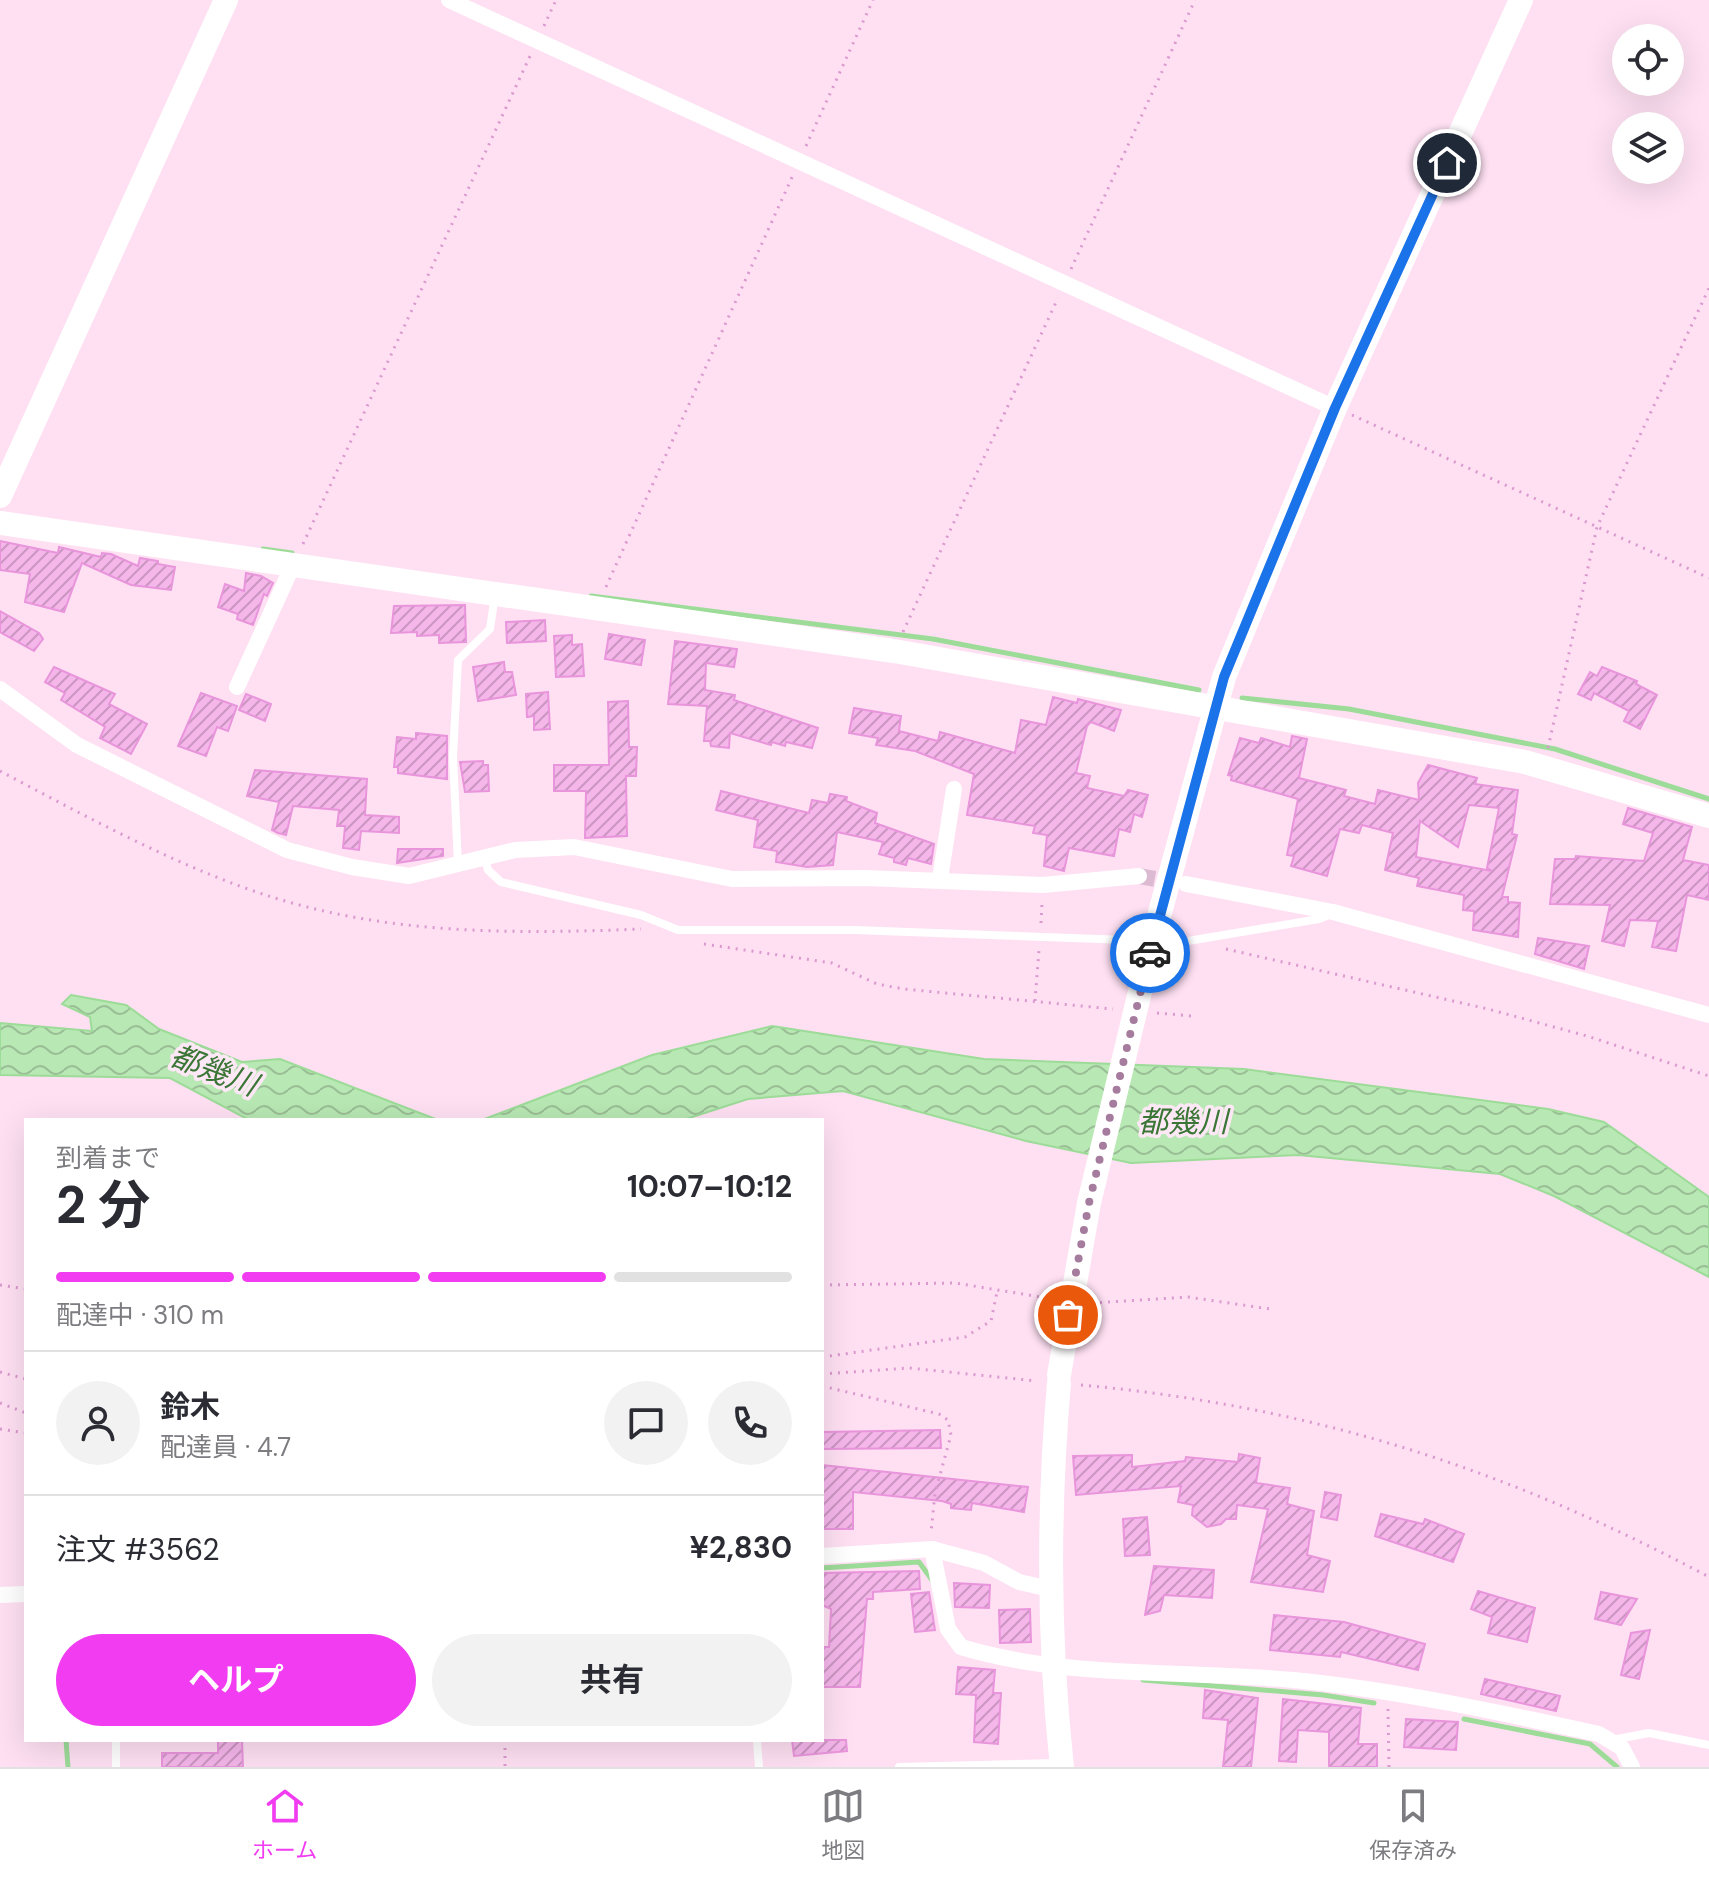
<!DOCTYPE html>
<html lang="ja">
<head>
<meta charset="utf-8">
<style>
  :root { --surface:#fff; --page:#f2f2f3; --text:#2b2b33; --muted:#7c7c81; --line:#e1e1e2; --accent:#f13cf1 }
  body { margin:0; font-family:"DM Sans","Noto Sans JP",sans-serif; background:var(--page); color:var(--text); height:100vh; display:flex; flex-direction:column; font-size:30px; white-space:nowrap }
  * { box-sizing:border-box; margin:0 }
  p { font-size:26px; color:var(--muted) }
  .icon { flex:none; width:44px; height:44px; fill:none; stroke:currentColor; stroke-width:2; stroke-linecap:round; stroke-linejoin:round }
  .map { position:relative; flex:1; overflow:hidden }
  .panel { position:absolute; left:24px; top:1118px; width:800px; height:624px; display:flex; flex-direction:column; background:var(--surface); border-radius:0px; box-shadow:0 8px 32px #0002 }
  .panel>* { flex:none }
  .fabs { position:absolute; left:1612px; top:24px; display:grid; gap:16px }
  .fabs a { display:grid; place-items:center; width:72px; height:72px; border-radius:50%; background:var(--surface); box-shadow:0 8px 32px #0002; font-size:40px }
  .pin { position:absolute; display:grid; place-items:center; width:68px; height:68px; color:#fff; margin:-34px; border:4px solid #fff; border-radius:50%; box-shadow:0 2px 8px #0007 }
  .courier { position:absolute; display:grid; place-items:center; width:80px; height:80px; margin:-40px; border:6px solid #1a73e8; border-radius:50%; background:#fff; color:#222; box-shadow:0 2px 10px #0007 }
  .overview em { font-style:normal; font-weight:700 }
  .overview div { display:flex; flex-direction:column-reverse }
  .overview { display:flex; align-items:center; justify-content:space-between; height:136px; padding:0 32px }
  h1 { font-size:52px; font-weight:700; line-height:60px }
  .bar { display:grid; grid-template-columns:repeat(4,1fr); gap:12px 8px; align-content:center; height:96px; padding:0 32px }
  .bar i { height:10px; border-radius:6px; background:var(--line) }
  .bar .current { background:var(--accent) }
  .bar p { grid-column:span 4 }
  .line { display:flex; align-items:center; gap:20px; padding:0 32px; border-top:2px solid var(--line) }
  .line div { flex:1 }
  .round { display:grid; place-items:center; flex:none; width:84px; height:84px; border-radius:42px; background:var(--page) }
  .primary-button { display:flex; gap:16px; margin-top:auto; padding:16px 32px }
  .primary-button a { flex:1; height:92px; border-radius:48px; background:var(--accent); color:#fff; font-size:32px; font-weight:700; line-height:92px; text-align:center }
  .primary-button a+a { background:var(--page); color:var(--text) }
  .tab-bar { display:flex; justify-content:space-around; align-items:center; height:112px; border-top:2px solid var(--line); background:var(--surface); font-size:22px; color:var(--muted) }
  .tab-bar a { display:grid; justify-items:center; gap:4px }
  .tab-bar .current { color:var(--accent) }
  .map>svg:first-child { display:block }
</style>
</head>
<body>
<div class="map">
<svg width="1709" height="1767" viewBox="0 0 1709 1767">
  <defs>
    <pattern id="water-waves" width="16" height="10" patternUnits="userSpaceOnUse" patternTransform="scale(2)"><rect width="16" height="10" fill="#b8e8b3"/><path d="M0 5q4-4 8 0t8 0" fill="none" stroke="#9abe96"/></pattern>
    <pattern id="building-hatch" width="6" height="6" patternUnits="userSpaceOnUse" patternTransform="scale(2)"><rect width="6" height="6" fill="#f5b6ea"/><path d="M-1 1l2-2M0 6l6-6M5 7l2-2" fill="none" stroke="#cb96c2"/></pattern>
  </defs>
  <rect width="100%" height="100%" fill="#fee0f2"/>
  <g fill="url(#water-waves)" stroke="#9ddb99" stroke-width="2">
    <polygon points="71,995 126,1005 159,1029 242,1062 280,1059 438,1120 249,1120 170,1078 0,1075 0,1023 92,1031 90,1017 62,1004"/>
    <polygon points="772,1026 984,1059 1244,1069 1548,1109 1604,1122 1709,1197 1709,1277 1554,1196 1500,1174 1298,1155 1131,1163 1026,1141 843,1091 748,1099 683,1120 482,1120 652,1055"/>
  </g>
  <g fill="none" stroke-linecap="round" stroke-linejoin="round">
    <g stroke="#9ddb99" stroke-width="5">
      <polyline points="263,549 292,553"/>
      <polyline points="591,596 933,639 1199,690"/>
      <polyline points="1242,698 1349,709 1555,749 1709,799"/>
      <polyline points="822,1568 919,1562 932,1580"/>
      <polyline points="1143,1680 1323,1695 1374,1703"/>
      <polyline points="1464,1719 1590,1744 1617,1767"/>
      <polyline points="66,1740 68,1767"/>
    </g>
  </g>
  <g fill="url(#building-hatch)" stroke="#e995dc" stroke-width="2" fill-rule="evenodd">
    <polygon points="0,541 58,553 59,547 101,557 102,553 111,554 138,566 140,558 158,561 158,564 175,567 171,590 131,585 82,563 64,612 25,602 30,574 0,570"/>
    <polygon points="246,573 261,576 273,583 267,596 264,594 253,625 237,619 238,614 218,607 225,584 244,591"/>
    <polygon points="465,605 466,642 439,643 439,635 417,636 417,632 391,633 394,606"/>
    <polygon points="0,611 39,633 43,639 34,651 0,632"/>
    <polygon points="545,620 546,641 507,643 506,622"/>
    <polygon points="609,634 645,640 641,665 605,659"/>
    <polygon points="572,635 572,645 582,644 584,676 556,677 554,636"/>
    <polygon points="675,641 737,649 734,667 706,663 705,690 735,695 734,700 818,728 812,748 786,742 785,746 772,742 771,745 730,733 729,748 711,746 710,741 704,741 707,706 668,704"/>
    <polygon points="504,662 505,672 512,672 516,695 478,701 473,667"/>
    <polygon points="54,667 115,694 109,704 147,724 131,754 100,738 105,727 61,700 65,693 45,682"/>
    <polygon points="1602,667 1637,681 1636,684 1657,695 1640,729 1624,721 1629,711 1594,693 1591,700 1578,694 1590,672 1597,676"/>
    <polygon points="548,692 550,729 534,730 534,716 527,717 526,694"/>
    <polygon points="201,693 237,706 228,731 217,727 206,756 178,746"/>
    <polygon points="246,694 271,704 265,721 239,710"/>
    <polygon points="1053,697 1077,703 1078,699 1121,710 1114,731 1091,722 1087,726 1076,773 1090,776 1087,788 1124,796 1128,790 1148,795 1142,817 1134,814 1130,832 1119,829 1114,856 1069,848 1064,871 1044,866 1047,835 1033,833 1035,826 967,815 974,774 915,751 876,745 878,738 849,733 854,708 901,716 899,731 938,741 940,732 1015,753 1021,720 1046,725"/>
    <polygon points="628,701 629,747 637,747 636,776 626,776 627,836 585,838 586,791 554,791 554,765 609,765 608,702"/>
    <polygon points="416,733 447,736 447,779 398,773 398,767 394,767 397,737 416,739"/>
    <path d="M 1292,736 L 1307,739 L 1299,778 L 1346,790 L 1344,796 L 1375,804 L 1378,790 L 1419,800 L 1418,783 L 1428,765 L 1477,778 L 1475,784 L 1518,790 L 1512,834 L 1517,835 L 1502,897 L 1508,897 L 1508,902 L 1520,903 L 1518,937 L 1473,930 L 1474,911 L 1463,910 L 1464,895 L 1417,886 L 1419,878 L 1385,870 L 1393,833 L 1362,825 L 1359,833 L 1340,829 L 1327,876 L 1291,866 L 1294,856 L 1287,855 L 1298,799 L 1231,780 L 1232,776 L 1228,775 L 1240,738 L 1259,743 L 1261,738 L 1290,747 ZM 1469,805 L 1499,808 L 1487,868 L 1492,871 L 1416,857 L 1420,821 L 1458,847 Z"/>
    <polygon points="483,761 483,765 488,765 489,791 465,792 460,762"/>
    <polygon points="255,770 367,779 365,815 399,817 399,833 361,831 359,850 343,848 345,826 337,826 339,810 293,806 286,835 278,833 272,830 279,802 247,796"/>
    <polygon points="721,791 809,813 812,800 828,803 830,794 847,797 846,801 877,813 875,823 934,844 931,864 908,858 906,865 894,862 894,858 879,854 883,842 837,832 833,865 807,867 776,862 777,851 754,847 758,820 716,810"/>
    <polygon points="1628,808 1692,827 1683,860 1709,865 1709,900 1687,895 1676,951 1652,947 1658,921 1630,920 1624,946 1602,941 1610,905 1550,904 1555,859 1575,859 1576,856 1644,861 1653,833 1623,824"/>
    <polygon points="398,849 443,849 443,856 397,863"/>
    <polygon points="1538,938 1589,946 1584,969 1535,954"/>
    <polygon points="940,1430 941,1448 822,1449 822,1432"/>
    <polygon points="1239,1454 1260,1458 1256,1483 1290,1488 1287,1504 1314,1511 1307,1555 1330,1561 1323,1592 1251,1582 1268,1509 1237,1505 1236,1519 1226,1519 1221,1524 1207,1527 1192,1515 1193,1505 1178,1502 1181,1486 1076,1495 1073,1456 1132,1455 1132,1467 1185,1461 1186,1457 1238,1462"/>
    <polygon points="822,1465 1028,1487 1024,1512 972,1503 971,1510 951,1508 951,1504 942,1501 853,1492 853,1529 822,1529"/>
    <polygon points="1325,1492 1341,1495 1337,1520 1321,1517"/>
    <polygon points="1381,1514 1423,1524 1425,1519 1464,1534 1453,1562 1375,1536"/>
    <polygon points="1147,1517 1150,1555 1125,1556 1123,1519"/>
    <polygon points="1154,1566 1214,1570 1212,1598 1164,1595 1160,1611 1145,1615"/>
    <polygon points="919,1571 920,1589 873,1592 873,1599 867,1599 860,1687 822,1687 822,1647 829,1647 831,1609 822,1605 822,1573"/>
    <polygon points="954,1583 990,1585 989,1608 955,1607"/>
    <polygon points="1478,1591 1535,1608 1527,1642 1488,1633 1492,1617 1471,1609"/>
    <polygon points="929,1592 935,1630 915,1632 911,1594"/>
    <polygon points="1601,1592 1637,1599 1621,1625 1595,1619"/>
    <polygon points="1030,1609 1031,1642 1000,1643 999,1610"/>
    <polygon points="1274,1615 1344,1622 1425,1644 1418,1670 1341,1652 1340,1657 1270,1650"/>
    <polygon points="1650,1630 1639,1679 1621,1675 1631,1633"/>
    <polygon points="958,1667 995,1670 993,1693 1001,1693 998,1744 974,1742 976,1695 956,1694"/>
    <polygon points="1485,1679 1560,1696 1556,1711 1481,1694"/>
    <polygon points="1205,1690 1258,1698 1251,1767 1223,1767 1228,1720 1203,1718"/>
    <polygon points="1283,1699 1361,1708 1358,1744 1377,1744 1377,1767 1329,1767 1329,1732 1298,1730 1296,1762 1279,1761"/>
    <polygon points="1406,1719 1458,1722 1456,1750 1404,1747"/>
    <polygon points="218,1740 242,1740 243,1767 162,1767 162,1753 218,1753"/>
    <polygon points="792,1740 846,1740 847,1751 794,1756"/>
  </g>
  <g fill="none" stroke-linecap="round" stroke-linejoin="round">
    <polyline stroke="#dcbad2" stroke-width="16" stroke-dasharray="16 8" stroke-linecap="butt" points="1139,876 1177,883"/>
    <g stroke="#da99cf" stroke-width="3" stroke-dasharray="2 6" stroke-linecap="butt">
      <polyline points="544,26 556,0"/>
      <polyline points="806,146 873,0"/>
      <polyline points="1071,269 1195,0"/>
      <polyline points="1352,415 1709,578"/>
      <polyline points="303,544 531,54"/>
      <polyline points="606,587 793,175"/>
      <polyline points="903,632 1058,298"/>
      <polyline points="1548,748 1597,527 1709,288"/>
      <path d="M 0,771 C 85,816 184,870 275,898 C 395,935 517,934 641,929"/>
      <polyline points="1041,923 1042,903"/>
      <polyline points="704,944 832,963 877,984 904,989 1113,1009"/>
      <polyline points="1226,949 1488,1009 1587,1036 1709,1076"/>
      <polyline points="1035,1001 1039,950"/>
      <polyline points="1157,1013 1192,1016"/>
      <polyline points="0,1285 26,1289"/>
      <polyline points="822,1285 955,1283 1053,1299"/>
      <polyline points="1092,1303 1188,1297 1270,1309"/>
      <polyline points="822,1357 965,1337 991,1321 997,1292"/>
      <polyline points="0,1372 26,1379"/>
      <polyline points="822,1374 909,1368 1037,1381"/>
      <path d="M 1081,1385 C 1311,1406 1505,1468 1709,1577"/>
      <polyline points="822,1386 939,1414 948,1420 951,1435 935,1493 931,1533"/>
      <polyline points="0,1403 26,1413"/>
      <polyline points="0,1429 26,1433"/>
      <polyline points="1388,1709 1389,1767"/>
      <polyline points="505,1740 505,1767"/>
    </g>
    <g stroke="#fff" stroke-width="8">
      <polyline points="485,858 488,870 501,882 641,915 678,930 854,930 1182,942 1319,919 1331,914"/>
      <polyline points="458,864 453,757 458,660 490,629 495,595"/>
      <polyline points="116,1740 116,1767"/>
      <polyline points="757,1740 759,1767"/>
      <polyline points="1612,1740 1649,1733 1709,1745"/>
      <polyline points="899,1767 1058,1763"/>
    </g>
    <g stroke="#fff" stroke-width="16">
      <polyline points="449,0 1335,408"/>
      <polyline points="237,687 293,565"/>
      <polyline points="0,689 77,745 287,850 352,867 409,876 515,850 574,847 732,879 865,878 1043,885 1139,876"/>
      <polyline points="940,879 954,789"/>
      <polyline points="1186,884 1333,912 1709,1015"/>
      <path d="M 932,1549 L 948,1629 L 961,1647 C 1067,1679 1183,1670 1293,1680 C 1396,1690 1498,1712 1599,1734 L 1622,1748 L 1632,1767"/>
      <polyline points="822,1556 932,1549 984,1563 1019,1582 1050,1589"/>
      <polyline points="0,1595 26,1594"/>
    </g>
    <g stroke="#fff" stroke-width="24">
      <polyline points="0,496 226,0"/>
      <polyline points="0,523 894,651 1525,762 1709,816"/>
      <polyline points="1059,1375 1089,1203 1152,942 1224,677 1335,408 1521,0"/>
      <path d="M 1059,1383 C 1048,1511 1048,1639 1062,1767"/>
    </g>
  </g>
  <g fill="none" stroke-linecap="round" stroke-linejoin="round">
    <polyline stroke="#a67c9e" stroke-width="8" stroke-dasharray="0 14.4" points="1068,1315 1089,1203 1150,953"/>
    <polyline stroke="#1a73e8" stroke-width="10" points="1150,953 1224,677 1335,408 1447,163"/>
  </g>
  <g text-anchor="middle" dominant-baseline="central" stroke-width="7" stroke-linejoin="round" paint-order="stroke">
    <g font-size="30" font-style="italic" fill="#3a7636" stroke="#ffe8f6">
      <text transform="translate(214 1070) rotate(21)">都幾川</text>
      <text x="1183" y="1121">都幾川</text>
    </g>
  </g>
</svg>
<div class="fabs">
<a><svg class="icon" aria-label="locate" viewBox="0 0 24 24"><circle cx="12" cy="12" r="6"/><path d="M12 2v4M12 18v4M2 12h4M18 12h4"/></svg></a>
<a><svg class="icon" aria-label="layers" viewBox="0 0 24 24"><path d="M12 4l9 5-9 5-9-5zM3 14l9 5 9-5"/></svg></a>
</div>
<div class="pin" style="left:1068px;top:1315px;background:#ea580c"><svg class="icon" aria-label="bag" viewBox="0 0 24 24"><path d="M5 8h14l-1 12H6zM9 8a3 3 0 0 1 6 0"/></svg></div>
<div class="pin" style="left:1447px;top:163px;background:#1f2937"><svg class="icon" aria-label="home" viewBox="0 0 24 24"><path d="M3 11l9-7 9 7M6 9v11h12V9"/></svg></div>
<div class="courier" style="left:1150px;top:953px"><svg class="icon" aria-label="car" viewBox="0 0 24 24"><path d="M5 17H2v-5l4-1 3-4h7l3 4 3 1v5h-3M9 17h6M6 11h13"/><circle cx="7" cy="17" r="2"/><circle cx="17" cy="17" r="2"/></svg></div>
<section class="panel">
<div class="overview"><div><h1>2 分</h1><p>到着まで</p></div><em>10:07–10:12</em></div>
<div class="bar"><i class="current"></i><i class="current"></i><i class="current"></i><i></i><p>配達中 · 310 m</p></div>
<div class="line" style="height:144px"><a class="round"><svg class="icon" aria-label="person" viewBox="0 0 24 24"><circle cx="12" cy="8" r="4"/><path d="M4 21q1-7 8-7t8 7"/></svg></a><div><b>鈴木</b><p>配達員 · 4.7</p></div><a class="round"><svg class="icon" aria-label="chat" viewBox="0 0 24 24"><path d="M4 5h16v11H9l-5 4z"/></svg></a><a class="round"><svg class="icon" aria-label="phone" viewBox="0 0 24 24"><path d="M5 4h4l2 5-3 2q2 4 5 5l2-3 5 2v4C11 20 4 13 5 4z"/></svg></a></div>
<div class="line" style="height:104px"><div>注文 #3562</div><b>¥2,830</b></div>
<div class="primary-button"><a>ヘルプ</a><a>共有</a></div>
</section>
</div>
<nav class="tab-bar">
<a class="current"><svg class="icon" aria-label="home" viewBox="0 0 24 24"><path d="M3 11l9-7 9 7M6 9v11h12V9"/></svg>ホーム</a>
<a><svg class="icon" aria-label="map" viewBox="0 0 24 24"><path d="M3 6l6-2 6 2 6-2v14l-6 2-6-2-6 2zM9 4v14M15 6v14"/></svg>地図</a>
<a><svg class="icon" aria-label="saved" viewBox="0 0 24 24"><path d="M7 4h10v16l-5-4-5 4z"/></svg>保存済み</a>
</nav>
</body>
</html>
